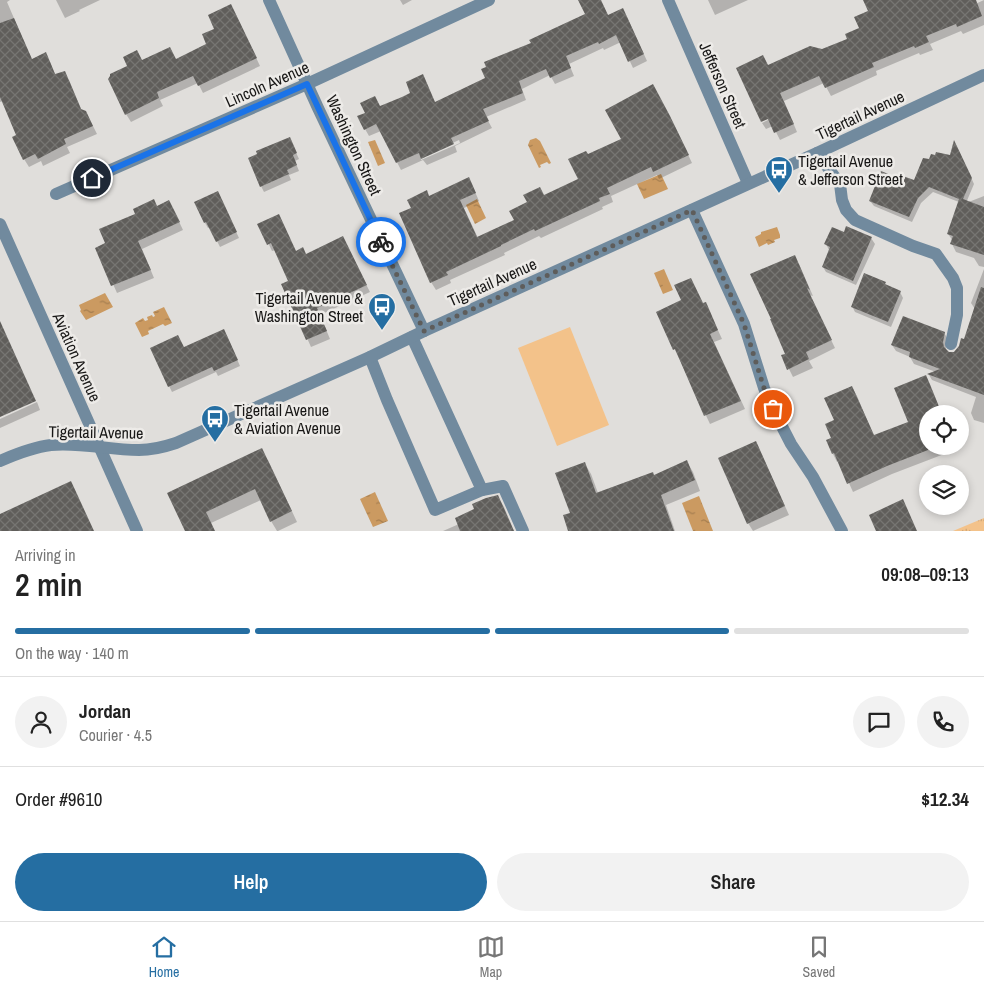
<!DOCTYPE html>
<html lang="en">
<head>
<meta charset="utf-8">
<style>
  :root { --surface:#fff; --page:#f2f2f2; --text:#222; --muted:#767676; --line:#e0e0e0; --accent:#256ea2 }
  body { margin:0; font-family:"Archivo Narrow",sans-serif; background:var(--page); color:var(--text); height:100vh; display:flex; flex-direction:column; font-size:19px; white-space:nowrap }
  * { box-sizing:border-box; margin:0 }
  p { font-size:16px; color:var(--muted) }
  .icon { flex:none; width:28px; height:28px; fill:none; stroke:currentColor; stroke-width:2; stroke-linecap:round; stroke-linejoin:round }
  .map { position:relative; height:531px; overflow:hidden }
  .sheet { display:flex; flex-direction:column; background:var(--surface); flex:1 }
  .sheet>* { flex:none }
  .controls { position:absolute; left:919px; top:405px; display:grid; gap:10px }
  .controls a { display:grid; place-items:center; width:50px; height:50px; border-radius:50%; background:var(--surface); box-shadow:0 2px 8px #0003; font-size:25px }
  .pin { position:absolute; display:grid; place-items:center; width:42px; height:42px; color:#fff; margin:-21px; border:2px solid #fff; border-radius:50%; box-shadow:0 1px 5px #0007 }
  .courier { position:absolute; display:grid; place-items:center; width:50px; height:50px; margin:-25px; border:4px solid #1a73e8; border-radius:50%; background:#fff; color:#222; box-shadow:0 1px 6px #0007 }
  .headline em { font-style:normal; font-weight:600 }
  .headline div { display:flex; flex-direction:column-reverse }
  .headline { display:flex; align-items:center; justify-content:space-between; height:85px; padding:0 15px }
  h1 { font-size:32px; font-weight:600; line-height:38px }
  .bar { display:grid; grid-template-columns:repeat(4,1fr); gap:8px 5px; align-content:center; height:60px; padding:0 15px }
  .bar i { height:6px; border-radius:4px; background:var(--line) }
  .bar .on { background:var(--accent) }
  .bar p { grid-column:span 4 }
  .line { display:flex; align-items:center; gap:12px; padding:0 15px; border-top:1px solid var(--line) }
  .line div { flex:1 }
  .round { display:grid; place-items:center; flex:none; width:52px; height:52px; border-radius:26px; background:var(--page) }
  .cta { display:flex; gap:10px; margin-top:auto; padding:10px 15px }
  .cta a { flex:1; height:58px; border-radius:30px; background:var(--accent); color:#fff; font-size:20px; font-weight:600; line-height:58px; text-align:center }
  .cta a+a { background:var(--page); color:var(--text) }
  .tabs { display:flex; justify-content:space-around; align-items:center; height:70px; border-top:1px solid var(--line); background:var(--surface); font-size:14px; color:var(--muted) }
  .tabs a { display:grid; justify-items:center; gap:2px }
  .tabs .on { color:var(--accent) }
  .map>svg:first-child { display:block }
</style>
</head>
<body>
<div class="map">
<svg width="984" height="531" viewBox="0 0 984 531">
  <defs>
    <pattern id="grass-tufts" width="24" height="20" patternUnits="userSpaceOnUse" patternTransform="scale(1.25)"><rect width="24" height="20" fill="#f3c28a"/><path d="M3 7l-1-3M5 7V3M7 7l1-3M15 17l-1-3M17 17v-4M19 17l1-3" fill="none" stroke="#d0a676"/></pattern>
    <pattern id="water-ripples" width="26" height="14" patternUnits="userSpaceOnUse" patternTransform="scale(1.25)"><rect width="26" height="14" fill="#cb9a61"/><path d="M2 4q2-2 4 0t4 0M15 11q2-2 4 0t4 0" fill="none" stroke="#a47d4f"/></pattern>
    <pattern id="building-cross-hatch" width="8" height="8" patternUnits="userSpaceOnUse" patternTransform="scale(1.25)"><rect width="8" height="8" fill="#605e5b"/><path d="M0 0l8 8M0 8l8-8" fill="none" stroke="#767572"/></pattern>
  </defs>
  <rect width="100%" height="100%" fill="#e0dedb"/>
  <polygon fill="url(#grass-tufts)" points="984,518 984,531 953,531"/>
  <polygon fill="#f3c28a" points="570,327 609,425 557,446 518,348"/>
  <g fill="url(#water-ripples)">
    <polygon points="536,138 540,141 551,163 549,164 547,162 540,165 541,167 539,168 528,145 530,140"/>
    <polygon points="375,140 385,163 378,166 368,142"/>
    <polygon points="661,174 668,189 644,199 637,184"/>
    <polygon points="477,199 486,218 475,224 466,205"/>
    <polygon points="777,227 780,235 780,238 774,240 775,242 768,245 767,243 759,247 755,237 761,234 761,232"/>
    <polygon points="664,269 673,290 663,294 654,273"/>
    <polygon points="105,293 113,307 86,320 80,311 81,310 79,305"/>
    <polygon points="164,307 172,323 165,326 163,324 148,331 149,334 142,337 135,323 143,318 145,321 148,320 147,317 152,315 153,317 155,316 153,312"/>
    <polygon points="375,492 388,521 373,527 360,499"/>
    <polygon points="699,496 713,531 693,531 682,503"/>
  </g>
  <g fill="#0003" fill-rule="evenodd">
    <polygon points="0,0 10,0 7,2 32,60 50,62 56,76 69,80 82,111 90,120 97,134 67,147 70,153 43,166 41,161 29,167 24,159 18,136 3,101 0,102"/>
    <polygon points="56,0 100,0 79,10 80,11 65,18"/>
    <polygon points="400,0 412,0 403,5"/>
    <path d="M 580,0 L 600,0 L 608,16 L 627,17 L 647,61 L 633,68 L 621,42 L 604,50 L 603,48 L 569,64 L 574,76 L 555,84 L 550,75 L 522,89 L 526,100 L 486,117 L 492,128 L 455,146 L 457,152 L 427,165 L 423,160 L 401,170 L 381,131 L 369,136 L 365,129 L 380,108 L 435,103 L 486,79 L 532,44 L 587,14 ZM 459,140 L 460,143 L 421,160 L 421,158 Z"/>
    <polygon points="708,0 748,0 715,15"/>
    <polygon points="864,0 971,0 973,5 984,0 984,25 963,34 961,31 930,44 933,50 920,55 919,53 876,71 877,75 831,96 824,83 784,101 797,132 780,140 773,126 766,129 762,123 774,117 768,66 822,51 848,39 861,29 869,12"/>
    <polygon points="235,13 260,66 203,93 198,83 160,100 163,106 131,122 126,114 142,61 176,60 208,45 216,29"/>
    <polygon points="674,125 692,163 659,179 657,175 611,196 613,202 602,207 603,209 541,238 539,236 504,253 505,255 450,280 451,283 436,290 431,282 412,208 429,197 473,187 479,201 464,208 478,238 515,221 544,196 579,180 588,156"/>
    <polygon points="292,144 299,159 295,161 299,171 289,175 291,180 264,192 261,186"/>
    <polygon points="957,147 974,184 966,203 984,196 984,267 979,266 974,258 956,252 952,244 953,241 948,234 964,204 933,192 921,203 912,222 874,206 870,201 899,180 915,182 930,161 951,157"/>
    <polygon points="220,198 239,238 220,247 210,227 208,228 205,223 196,203"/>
    <polygon points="157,207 173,209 183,230 142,249 154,278 117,293 97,248 106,244"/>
    <polygon points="259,224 296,252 306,255 346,245 370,292 320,315 330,339 311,347 283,284 290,282 276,250 272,251"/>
    <polygon points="844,234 871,238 875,244 856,285 826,272 823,267 829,250 826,244"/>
    <polygon points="799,264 813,296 809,295 835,348 809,361 813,368 793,377 789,369 786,354"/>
    <polygon points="984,269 984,423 974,420 971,413 976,397 932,380 929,375 936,372 914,364 910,357 896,351 892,345 944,333 948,339 946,349 948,353 953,353 965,341 975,309 971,303"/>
    <polygon points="885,283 887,287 900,292 903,298 891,327 855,312 852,306"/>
    <polygon points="706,304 722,339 714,342 745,409 710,424 657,312"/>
    <polygon points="227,336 240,366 218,376 216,372 172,392 151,349 184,349"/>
    <polygon points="926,376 930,384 942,414 928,414 928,446 950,446 952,451 892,474 853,492 839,461 837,462 833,454 832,439 835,421 852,387 857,396 875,439 910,425"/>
    <polygon points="37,402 40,410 0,428 0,419"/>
    <polygon points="756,442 789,515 753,531 748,523"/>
    <polygon points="268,460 297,522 278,531 277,531 271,521 261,500 211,523 169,494"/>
    <polygon points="687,462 693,472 700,491 666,505 675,531 570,531 571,513 585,464 591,474 598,493 653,476"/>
    <polygon points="498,497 504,507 514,531 443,531 459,524"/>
  </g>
  <g fill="url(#building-cross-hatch)">
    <polygon points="578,0 601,0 608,15 623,8 644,54 628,62 616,35 599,44 598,42 566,56 571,68 550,78 546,69 519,81 523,93 483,109 489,121 451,138 454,144 421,159 419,153 396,163 376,124 364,130 357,116 365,113 360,103 375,96 380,106 402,97 410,93 406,82 423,74 435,102 485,78 481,69 486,67 484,62 531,43 529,40 585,14"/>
    <polygon points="863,0 976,0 982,16 957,27 956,24 926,36 929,42 915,48 914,46 872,63 874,67 825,88 819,76 780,93 794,124 774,133 768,119 761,122 736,68 763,55 768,65 810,46 822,49 847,39 845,34 859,28 854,17 868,11"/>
    <polygon points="231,4 257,58 198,86 193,76 157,92 159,98 125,115 108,79 110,76 110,74 127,66 123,57 137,50 142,60 170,47 176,59 206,44 202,34 214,29 208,15"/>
    <polygon points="14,18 32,59 46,52 55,74 65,71 81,109 86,111 93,126 64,139 66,144 38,159 35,154 23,160 12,137 16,135 0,97 0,23"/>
    <polygon points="653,84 670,116 689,155 653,172 651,167 607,188 610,194 599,198 600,201 535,231 534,229 501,245 501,246 446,272 448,275 430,283 399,213 411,208 407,200 427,190 429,196 469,177 476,193 460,200 477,237 514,220 509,211 527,202 523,195 540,187 544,195 578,179 568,159 586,151 588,154 621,139 605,110"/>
    <polygon points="290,137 297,153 293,155 297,165 287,170 289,174 260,187 248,158 257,154 256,151"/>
    <polygon points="954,140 972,178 963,199 984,207 984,255 950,244 953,236 947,234 959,199 929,187 918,198 909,217 869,201 881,171 898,178 900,175 914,180 923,158 929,159 931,154 935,155 936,152 950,155"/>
    <polygon points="218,191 237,232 216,242 206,222 204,223 194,202"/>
    <polygon points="154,199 157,206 169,200 180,222 138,241 151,270 111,286 95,248 105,243 99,229 135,214 133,209"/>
    <polygon points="279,214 296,251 303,247 306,254 343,236 367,285 317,308 327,331 306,340 281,284 288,281 271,243 267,245 257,224"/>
    <polygon points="846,226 872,237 853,281 822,267 830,247 824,244 832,227 844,232"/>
    <polygon points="795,255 810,290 807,288 832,340 806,352 809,359 787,370 781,355 785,354 770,319 771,319 750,274"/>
    <polygon points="864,273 886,282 885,284 901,291 888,322 851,307"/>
    <polygon points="691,278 703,303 706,302 718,330 710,334 741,401 704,416 675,349 673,350 656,312 681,300 674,285"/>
    <polygon points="981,287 984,288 984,395 927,374 940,369 909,357 910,352 891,345 903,316 945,332 943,342 944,347 949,352 954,352 959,346 961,338 964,339"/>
    <polygon points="0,321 36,401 0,417"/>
    <polygon points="224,329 238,360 214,371 212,367 168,387 150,348 178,335 184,347"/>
    <polygon points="926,375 942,414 928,414 928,450 887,466 847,484 834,453 832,454 826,440 831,438 825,424 834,420 824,398 852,386 874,435 908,422 894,388"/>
    <polygon points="756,441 785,506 747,524 718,458"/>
    <polygon points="262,448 292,511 270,522 255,489 206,512 215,531 185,531 167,493"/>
    <polygon points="687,460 695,480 661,495 674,531 568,531 563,515 570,513 555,473 585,462 596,493 653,472 654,475"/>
    <polygon points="71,481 94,531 0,531 0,514"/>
    <polygon points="498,495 514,531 460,531 455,518 474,509 472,504 486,498"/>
    <polygon points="903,499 917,531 876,531 869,515"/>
  </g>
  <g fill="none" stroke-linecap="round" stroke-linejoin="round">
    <g stroke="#718a9e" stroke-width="12">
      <polyline points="269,0 318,108 424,331"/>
      <polyline points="668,0 748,183"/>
      <polyline points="817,153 840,184 842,200 846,210 855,220 913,246 936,254 953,278 957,288 957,315 951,344"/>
      <polyline points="56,194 307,84 489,0"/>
      <polyline points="692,210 744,324 764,388 773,409 791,444 813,477 842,531"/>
      <polyline points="0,224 137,531"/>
      <polyline points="370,357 387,400 435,510 482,490 412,337"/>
      <path d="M 0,461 C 16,454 33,447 51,445 C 80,442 109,450 139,450 C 152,450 164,447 176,443 L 370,357 L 424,331 L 817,153 L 984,75"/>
      <polyline points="482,490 503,486 523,531"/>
    </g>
  </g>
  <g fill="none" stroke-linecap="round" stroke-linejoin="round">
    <polyline stroke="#5e5d5b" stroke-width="5" stroke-dasharray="0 9" points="381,242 424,331 692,210 744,324 764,388 773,409"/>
    <polyline stroke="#1a73e8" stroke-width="6" points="92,178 307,84 381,242"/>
  </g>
  <defs>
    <symbol id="bus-pin" viewBox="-11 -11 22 30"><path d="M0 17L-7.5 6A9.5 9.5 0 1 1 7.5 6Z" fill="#256ea2" stroke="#edebe8"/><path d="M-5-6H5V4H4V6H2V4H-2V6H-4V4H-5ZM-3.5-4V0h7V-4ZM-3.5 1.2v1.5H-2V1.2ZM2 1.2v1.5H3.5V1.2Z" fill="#fff"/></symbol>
  </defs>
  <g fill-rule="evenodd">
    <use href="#bus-pin" x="763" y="154" width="32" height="43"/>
    <use href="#bus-pin" x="366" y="291" width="32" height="43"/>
    <use href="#bus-pin" x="199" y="403" width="32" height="43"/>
  </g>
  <g text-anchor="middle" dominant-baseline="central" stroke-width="5" stroke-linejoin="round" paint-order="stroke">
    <g font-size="16" fill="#181716" stroke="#edebe8">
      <text transform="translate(267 84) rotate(-24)">Lincoln Avenue</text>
      <text transform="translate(723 85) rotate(66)">Jefferson Street</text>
      <text transform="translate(860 115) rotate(-25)">Tigertail Avenue</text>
      <text transform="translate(354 145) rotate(65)">Washington Street</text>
      <text transform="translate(492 282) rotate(-24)">Tigertail Avenue</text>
      <text transform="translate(77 357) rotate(66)">Aviation Avenue</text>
      <text transform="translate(96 432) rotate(1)">Tigertail Avenue</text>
    </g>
    <g font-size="16" fill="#181716" stroke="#edebe8" text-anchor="start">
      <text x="798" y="161">Tigertail Avenue<tspan x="798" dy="18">&amp; Jefferson Street</tspan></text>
      <text x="363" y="298" text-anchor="end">Tigertail Avenue &amp;<tspan x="363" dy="18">Washington Street</tspan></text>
      <text x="234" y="410">Tigertail Avenue<tspan x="234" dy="18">&amp; Aviation Avenue</tspan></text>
    </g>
  </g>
</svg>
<div class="controls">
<a><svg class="icon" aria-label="locate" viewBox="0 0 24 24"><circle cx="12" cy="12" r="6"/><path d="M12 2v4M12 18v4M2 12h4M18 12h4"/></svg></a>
<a><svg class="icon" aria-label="layers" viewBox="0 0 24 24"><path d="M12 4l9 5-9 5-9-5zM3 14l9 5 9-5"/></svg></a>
</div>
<div class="pin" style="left:773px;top:409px;background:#ea580c"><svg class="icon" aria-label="bag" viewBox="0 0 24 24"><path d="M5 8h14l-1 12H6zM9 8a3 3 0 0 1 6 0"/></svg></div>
<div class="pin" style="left:92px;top:178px;background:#1f2937"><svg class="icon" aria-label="home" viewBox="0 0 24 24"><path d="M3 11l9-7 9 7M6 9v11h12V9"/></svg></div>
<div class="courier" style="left:381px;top:242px"><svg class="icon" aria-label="bike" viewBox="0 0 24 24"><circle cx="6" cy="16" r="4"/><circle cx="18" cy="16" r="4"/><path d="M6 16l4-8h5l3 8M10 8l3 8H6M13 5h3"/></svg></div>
</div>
<section class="sheet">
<div class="headline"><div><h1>2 min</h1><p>Arriving in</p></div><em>09:08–09:13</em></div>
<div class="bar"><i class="on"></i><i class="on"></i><i class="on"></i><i></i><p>On the way · 140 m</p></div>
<div class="line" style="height:90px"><a class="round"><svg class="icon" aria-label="person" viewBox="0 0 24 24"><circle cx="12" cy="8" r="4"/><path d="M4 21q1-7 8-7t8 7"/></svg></a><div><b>Jordan</b><p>Courier · 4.5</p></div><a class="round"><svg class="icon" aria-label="chat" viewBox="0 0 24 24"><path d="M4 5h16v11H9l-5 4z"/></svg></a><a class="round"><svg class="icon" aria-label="phone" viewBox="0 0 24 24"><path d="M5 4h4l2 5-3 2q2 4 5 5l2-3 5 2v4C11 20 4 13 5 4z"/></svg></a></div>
<div class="line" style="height:65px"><div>Order #9610</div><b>$12.34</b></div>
<div class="cta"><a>Help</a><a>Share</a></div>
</section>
<nav class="tabs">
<a class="on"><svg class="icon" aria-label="home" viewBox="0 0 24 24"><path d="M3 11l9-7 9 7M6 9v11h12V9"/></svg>Home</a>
<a><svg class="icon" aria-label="map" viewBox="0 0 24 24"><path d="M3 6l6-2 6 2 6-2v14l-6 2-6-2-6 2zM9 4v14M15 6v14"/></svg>Map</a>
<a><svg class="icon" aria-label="saved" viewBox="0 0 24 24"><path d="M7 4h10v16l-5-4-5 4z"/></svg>Saved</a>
</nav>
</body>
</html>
